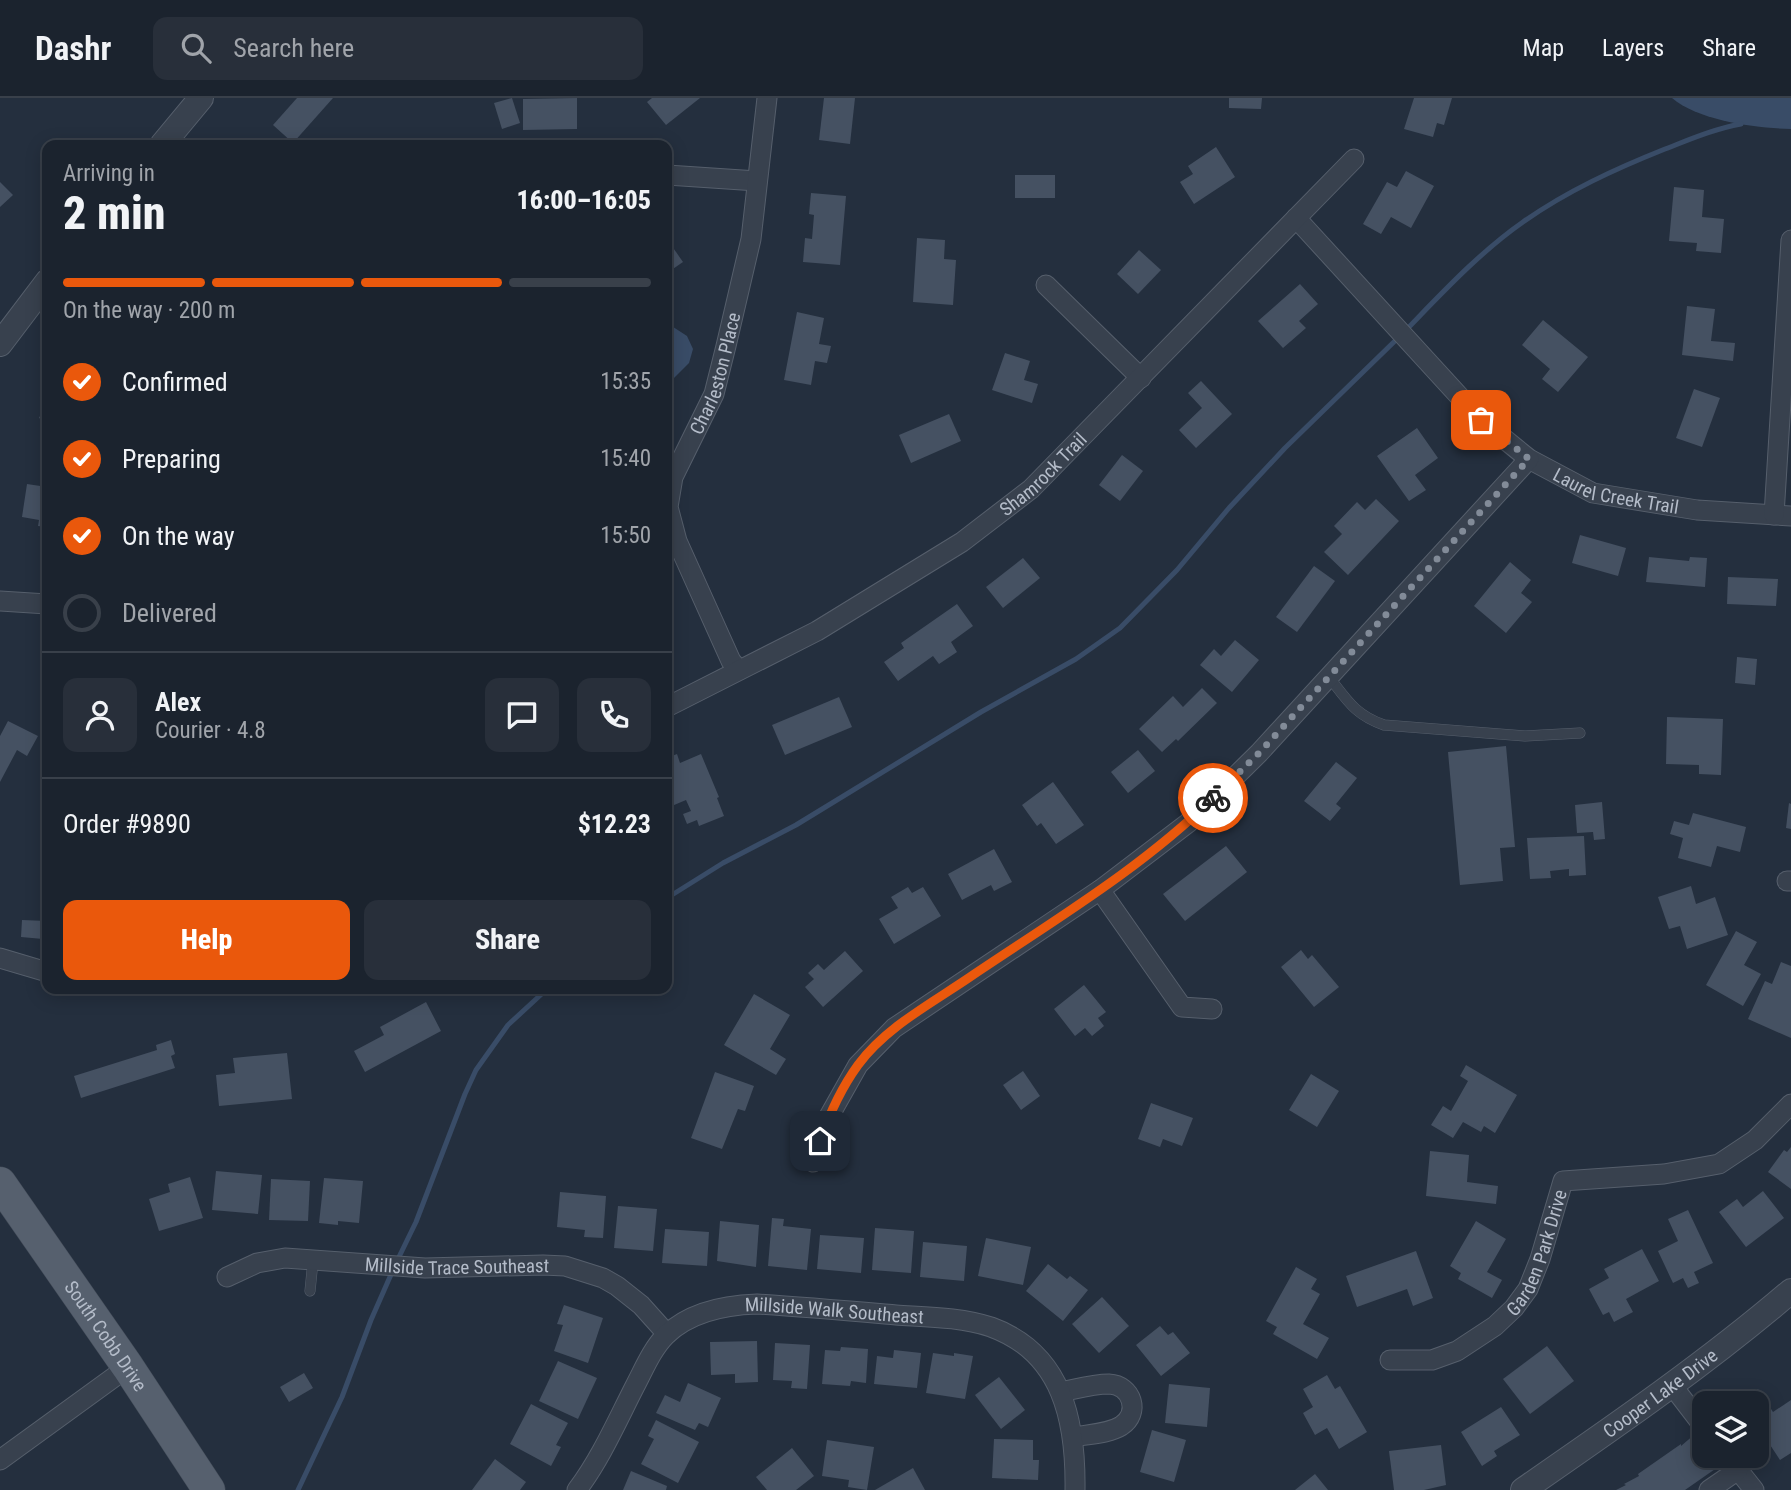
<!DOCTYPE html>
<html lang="en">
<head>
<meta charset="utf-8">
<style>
  :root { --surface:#1b232e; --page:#282f3a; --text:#f1f3f6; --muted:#a0a4aa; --line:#39404a; --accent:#ea580c }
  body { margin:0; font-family:"Roboto Condensed",sans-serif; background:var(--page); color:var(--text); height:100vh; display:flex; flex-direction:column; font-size:26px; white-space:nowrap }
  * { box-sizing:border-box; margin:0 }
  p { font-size:23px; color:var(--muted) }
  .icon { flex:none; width:38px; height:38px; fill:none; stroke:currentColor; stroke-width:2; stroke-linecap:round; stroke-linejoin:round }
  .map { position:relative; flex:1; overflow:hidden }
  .sheet { position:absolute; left:42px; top:42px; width:630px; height:854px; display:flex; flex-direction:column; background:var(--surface); border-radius:14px; box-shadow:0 4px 18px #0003,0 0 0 2px var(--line) }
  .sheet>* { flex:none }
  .fabs { position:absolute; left:1692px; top:1293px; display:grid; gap:14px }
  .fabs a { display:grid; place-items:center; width:77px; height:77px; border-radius:14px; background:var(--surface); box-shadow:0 4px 18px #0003,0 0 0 2px var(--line); font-size:35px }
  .pin { position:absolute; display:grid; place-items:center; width:60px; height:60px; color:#fff; margin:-30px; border-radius:14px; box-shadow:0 4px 10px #0006 }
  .courier { position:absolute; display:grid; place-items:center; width:70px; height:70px; margin:-35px; border:5px solid #ea580c; border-radius:50%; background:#fff; color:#222; box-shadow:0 2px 9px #0007 }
  .head em { font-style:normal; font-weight:800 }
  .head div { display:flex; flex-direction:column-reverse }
  .head { display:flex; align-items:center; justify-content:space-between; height:119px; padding:0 21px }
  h1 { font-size:46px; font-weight:800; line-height:52px }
  .bar { display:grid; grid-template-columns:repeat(4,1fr); gap:10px 7px; align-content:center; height:84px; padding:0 21px }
  .bar i { height:9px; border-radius:5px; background:var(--line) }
  .bar .active { background:var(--accent) }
  .bar p { grid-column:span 4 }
  .line { display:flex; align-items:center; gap:18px; padding:0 21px; border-top:2px solid var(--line) }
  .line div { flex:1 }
  .round { display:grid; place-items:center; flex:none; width:74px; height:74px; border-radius:14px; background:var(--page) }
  ol { padding:0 21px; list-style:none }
  li { display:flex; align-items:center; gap:21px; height:77px }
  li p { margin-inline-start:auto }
  li .icon { padding:7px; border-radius:50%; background:var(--accent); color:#fff; stroke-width:4 }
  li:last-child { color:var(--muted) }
  li i { width:38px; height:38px; border:4px solid var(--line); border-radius:50% }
  .button { display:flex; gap:14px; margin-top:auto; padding:14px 21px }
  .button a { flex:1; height:80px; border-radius:14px; background:var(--accent); color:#fff; font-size:28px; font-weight:800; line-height:80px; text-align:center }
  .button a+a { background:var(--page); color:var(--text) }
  header { display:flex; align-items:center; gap:42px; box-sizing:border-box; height:98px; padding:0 35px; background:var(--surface); border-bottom:2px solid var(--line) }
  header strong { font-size:33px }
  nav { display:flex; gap:38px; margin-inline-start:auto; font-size:24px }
  .search { width:490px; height:63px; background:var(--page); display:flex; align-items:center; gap:18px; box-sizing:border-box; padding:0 24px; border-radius:14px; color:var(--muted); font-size:26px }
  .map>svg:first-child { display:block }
</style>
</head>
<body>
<header>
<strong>Dashr</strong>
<div class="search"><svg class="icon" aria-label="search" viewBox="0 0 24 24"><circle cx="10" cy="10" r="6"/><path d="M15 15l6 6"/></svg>Search here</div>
<nav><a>Map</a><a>Layers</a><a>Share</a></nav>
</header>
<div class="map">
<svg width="1791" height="1392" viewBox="0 0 1791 1392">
  <rect width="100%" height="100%" fill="#242f3e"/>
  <g fill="#394c67">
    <path d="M 1672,0 L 1791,0 L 1791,31 C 1756,30 1699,23 1672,0 Z"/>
    <polygon points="667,225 687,238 693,251 689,265 667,287"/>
  </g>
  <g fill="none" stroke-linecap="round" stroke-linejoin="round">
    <g stroke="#394c67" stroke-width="5">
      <path d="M 1406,232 C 1443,194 1480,154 1523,124 C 1567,93 1615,71 1665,51 C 1691,41 1714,31 1741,26"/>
      <polyline points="667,800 723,765 796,727 981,614 1076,561 1120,530 1177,472 1229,410 1285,350 1399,239"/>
      <polyline points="397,1163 416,1124 465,996 476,972 508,927 547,891"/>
      <polyline points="298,1392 342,1299 371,1222 393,1172"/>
    </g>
  </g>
  <g fill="#455162">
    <polygon points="297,0 333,0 293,45 273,27"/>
    <polygon points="512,0 520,25 502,31 494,5"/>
    <polygon points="577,0 577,31 523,32 523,1"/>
    <polygon points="652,0 700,0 666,27 647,4"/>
    <polygon points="824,0 855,0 850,46 819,42"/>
    <polygon points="1229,0 1262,0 1261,11 1229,10"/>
    <polygon points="1414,0 1452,0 1444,27 1437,25 1433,39 1404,31"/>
    <polygon points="1216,49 1235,79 1194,106 1180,84 1193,76 1188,68"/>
    <polygon points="1406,73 1434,88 1411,130 1391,119 1381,136 1363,126 1387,84 1397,89"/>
    <rect x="1015" y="77" width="40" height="23"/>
    <polygon points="0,84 13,97 0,109"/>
    <polygon points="1674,89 1704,92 1702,119 1724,121 1721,155 1696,153 1697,145 1669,143"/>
    <polygon points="811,95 846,98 840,167 803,164 805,140 812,141 814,117 809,116"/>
    <polygon points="917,140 945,142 944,161 956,162 953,207 913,204"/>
    <polygon points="667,141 683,164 667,175"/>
    <polygon points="1139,152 1161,172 1138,196 1117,176"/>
    <polygon points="1300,186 1318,206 1299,223 1306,230 1283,250 1258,223"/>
    <polygon points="1687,208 1715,211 1711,243 1735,245 1733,263 1682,257"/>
    <polygon points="797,214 824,220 819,246 831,248 827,265 815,263 811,287 784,282"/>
    <polygon points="1543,222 1588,259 1558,294 1542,281 1550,271 1522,247"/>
    <polygon points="1005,255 1030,263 1024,282 1038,286 1032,305 992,292"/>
    <polygon points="1201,283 1232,316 1196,350 1179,332 1202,310 1188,295"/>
    <polygon points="1694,291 1720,300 1702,349 1676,340"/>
    <polygon points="47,304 47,324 39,320"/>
    <polygon points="949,316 961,343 911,365 899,337"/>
    <polygon points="1417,330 1438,360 1415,377 1426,392 1409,403 1377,358"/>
    <polygon points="1122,357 1143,373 1120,403 1099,387"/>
    <polygon points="27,386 47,389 47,429 38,428 39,422 22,419"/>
    <polygon points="1376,401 1399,423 1348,477 1324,454 1342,436 1334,428 1357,404 1365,412"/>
    <polygon points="1580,437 1626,450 1618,478 1572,465"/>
    <polygon points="1649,459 1689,463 1690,459 1707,460 1705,489 1646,484"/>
    <polygon points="1023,460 1040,480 1003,510 986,489"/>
    <polygon points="1510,464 1531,482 1521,495 1532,504 1506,535 1474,508"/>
    <polygon points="1314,468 1335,483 1297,534 1276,519"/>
    <polygon points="1728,479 1778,481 1776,508 1727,506"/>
    <polygon points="957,506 973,528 951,544 957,554 939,566 933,558 898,583 884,564 904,550 901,545"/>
    <polygon points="1235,542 1259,562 1232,594 1200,567 1214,551 1221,558"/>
    <polygon points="1737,559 1757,561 1755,587 1735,585"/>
    <polygon points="1202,590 1217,605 1178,643 1176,641 1162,654 1139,631 1173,598 1183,609"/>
    <polygon points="839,599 852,629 785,657 772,627"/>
    <polygon points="1667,619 1723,621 1721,677 1699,676 1699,667 1666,666"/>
    <polygon points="8,623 38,638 27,658 17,652 0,684 0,638"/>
    <polygon points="1506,648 1515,749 1500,750 1503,783 1460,787 1448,654"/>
    <polygon points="1138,652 1155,673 1128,695 1111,674"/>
    <polygon points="677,656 680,665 701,656 719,699 717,700 724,718 699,728 697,722 687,726 683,716 691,713 686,702 667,710 667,660"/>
    <polygon points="1336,664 1357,680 1336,706 1341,710 1330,723 1304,703"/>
    <polygon points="1053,684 1084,727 1056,746 1041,725 1037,728 1022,707"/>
    <polygon points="1602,704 1605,741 1594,742 1593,734 1577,735 1575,707"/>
    <polygon points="1789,705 1791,706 1791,731 1786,730"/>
    <polygon points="1693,715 1746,729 1740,754 1717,748 1711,769 1678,760 1683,740 1670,736 1674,723 1689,727"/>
    <polygon points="1584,738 1586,777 1569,778 1569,771 1550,773 1551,780 1530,781 1527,740"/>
    <polygon points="1226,748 1247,774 1185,823 1163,796"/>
    <polygon points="994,751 1012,784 994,793 991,787 962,802 948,776"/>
    <polygon points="1691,788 1696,806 1715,799 1728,837 1687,851 1680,828 1669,831 1658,799"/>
    <polygon points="908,789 912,795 923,789 941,818 894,846 879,821 898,810 891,799"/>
    <polygon points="22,822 47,823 47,832 43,832 43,841 21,839"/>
    <polygon points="1736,833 1757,844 1744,867 1761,876 1743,908 1706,887"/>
    <polygon points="1301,852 1308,861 1312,857 1339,889 1314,909 1281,869"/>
    <polygon points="845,853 863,873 823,909 805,889 814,881 808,875 818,866 824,872"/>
    <polygon points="1781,864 1791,868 1791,940 1748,921 1765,883 1772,886"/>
    <polygon points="1084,887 1106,914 1098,920 1104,928 1092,938 1085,930 1075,938 1054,911"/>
    <polygon points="754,896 790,917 770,951 786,961 776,977 724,947"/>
    <polygon points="426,904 441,933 365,974 354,953 384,937 380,929"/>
    <polygon points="171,942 175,956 171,958 175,970 81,1000 74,978 157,952 156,947"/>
    <polygon points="287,955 292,1001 219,1008 216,977 235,975 233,960"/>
    <polygon points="1466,967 1517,997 1495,1035 1484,1028 1481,1034 1463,1024 1453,1040 1431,1027 1443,1008 1451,1013 1468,983 1460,978"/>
    <polygon points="1023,973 1040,998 1021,1012 1003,987"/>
    <polygon points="715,974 754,988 745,1013 738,1011 722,1051 691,1040"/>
    <polygon points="1311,976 1339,993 1317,1029 1289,1012"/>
    <polygon points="1151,1005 1193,1020 1182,1048 1163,1041 1160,1049 1138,1041"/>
    <polygon points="1791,1049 1791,1091 1768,1074 1784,1052 1787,1054"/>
    <polygon points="1430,1053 1469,1057 1467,1084 1498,1088 1496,1106 1426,1098"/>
    <polygon points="216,1073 262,1077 258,1116 212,1112"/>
    <polygon points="190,1079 203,1120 159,1133 149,1101 170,1094 168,1086"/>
    <polygon points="324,1080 363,1083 359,1125 338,1123 338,1127 319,1125"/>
    <polygon points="271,1081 310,1083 308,1123 269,1122"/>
    <polygon points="1763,1093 1784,1120 1746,1149 1719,1114 1737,1101 1743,1109"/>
    <polygon points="560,1094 606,1098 603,1140 584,1139 585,1132 557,1129"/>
    <polygon points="618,1108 657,1111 653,1153 614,1150"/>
    <polygon points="1688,1112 1713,1165 1694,1174 1699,1185 1688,1190 1683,1180 1673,1185 1658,1153 1678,1143 1668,1121"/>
    <polygon points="772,1120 784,1121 783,1128 811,1131 807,1172 768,1168"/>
    <polygon points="720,1123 759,1127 756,1169 717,1163"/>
    <polygon points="1476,1123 1506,1141 1487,1174 1502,1182 1492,1200 1458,1181 1461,1175 1450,1168"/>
    <polygon points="875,1130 914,1133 911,1175 872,1172"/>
    <polygon points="665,1131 709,1134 707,1168 662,1165"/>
    <polygon points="820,1137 864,1140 861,1175 817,1171"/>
    <polygon points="986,1140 1031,1149 1023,1187 978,1178"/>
    <polygon points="923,1144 967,1148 964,1183 920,1179"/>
    <polygon points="1642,1151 1659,1183 1626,1201 1633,1214 1614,1224 1609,1214 1603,1217 1589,1191 1609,1180 1604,1171"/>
    <polygon points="1416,1153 1433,1200 1413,1208 1407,1191 1357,1209 1346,1178"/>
    <polygon points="1048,1166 1067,1181 1070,1178 1088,1192 1063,1223 1026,1193"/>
    <polygon points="1296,1169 1317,1181 1311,1191 1320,1196 1303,1226 1329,1240 1317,1261 1273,1236 1277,1229 1266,1223"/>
    <polygon points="1102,1199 1129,1228 1099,1255 1072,1226"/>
    <polygon points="564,1207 603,1220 588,1265 554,1253 563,1227 557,1226"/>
    <polygon points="1160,1228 1168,1237 1173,1234 1190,1255 1161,1278 1136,1247"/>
    <polygon points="757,1243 758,1284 735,1285 735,1276 711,1277 710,1244"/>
    <polygon points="775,1245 810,1247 807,1291 791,1290 792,1283 773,1282"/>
    <polygon points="1547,1248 1574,1283 1530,1316 1503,1281"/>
    <polygon points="841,1249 868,1251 866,1285 851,1283 850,1288 822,1286 825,1252 840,1253"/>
    <polygon points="894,1252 921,1255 917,1290 874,1286 877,1258 893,1260"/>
    <polygon points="933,1255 954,1258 954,1255 973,1258 965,1301 926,1295"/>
    <polygon points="558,1263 597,1280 578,1321 539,1303"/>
    <polygon points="304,1275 313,1290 289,1304 280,1289"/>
    <polygon points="1327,1277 1335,1291 1340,1288 1367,1334 1339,1351 1327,1330 1315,1337 1303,1315 1313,1309 1303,1291"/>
    <polygon points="999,1279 1025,1312 1001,1331 975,1297"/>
    <polygon points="688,1285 721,1300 708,1329 699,1325 695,1332 656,1315 665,1297 680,1304"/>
    <polygon points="1169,1286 1210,1290 1207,1329 1165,1325"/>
    <polygon points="1758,1291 1773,1314 1791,1302 1791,1355 1780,1362 1757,1327 1757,1306 1743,1306 1741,1302"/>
    <polygon points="531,1306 568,1325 556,1347 561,1349 551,1368 510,1346"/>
    <polygon points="1501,1309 1520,1337 1494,1353 1497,1358 1482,1368 1461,1334"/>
    <polygon points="656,1322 699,1344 678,1385 641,1366 654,1341 648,1338"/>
    <polygon points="1152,1332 1186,1342 1174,1384 1140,1374"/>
    <polygon points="1695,1336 1704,1349 1704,1358 1710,1358 1718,1369 1685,1392 1616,1392 1626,1387 1624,1386 1639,1378 1638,1376 1681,1346 1681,1348"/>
    <polygon points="994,1341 1033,1342 1033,1362 1039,1362 1038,1382 992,1380"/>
    <polygon points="827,1342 874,1349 867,1392 848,1389 849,1382 822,1378"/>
    <polygon points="1441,1347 1446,1387 1424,1392 1394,1392 1389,1353"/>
    <polygon points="792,1350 814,1378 796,1392 767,1392 756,1379"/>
    <polygon points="495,1361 526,1384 520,1392 472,1392"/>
    <polygon points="913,1370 925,1392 875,1392"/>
    <polygon points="631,1373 667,1388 666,1392 623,1392"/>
    <polygon points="1315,1376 1328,1392 1295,1392"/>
  </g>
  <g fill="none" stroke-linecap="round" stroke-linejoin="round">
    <defs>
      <g id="service">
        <path d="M 1329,579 C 1347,602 1355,617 1384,627 L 1525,638 L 1580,635"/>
        <polyline points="310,1193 313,1163"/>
      </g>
      <g id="minor">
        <polyline points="667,77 757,83"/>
        <path id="s1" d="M 1296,120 L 1481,322 L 1529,361 L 1593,395 L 1697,412 L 1791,418"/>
        <polyline points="1046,187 1141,280"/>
        <polyline points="1774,417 1791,142"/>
        <polyline points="0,503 47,506"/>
        <path id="s2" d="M 739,572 L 731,563 L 677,443 L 668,409 L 673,379 L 714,296 L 726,248 L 751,141 L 767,0"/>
        <path id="s3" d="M 667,609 L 817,533 L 962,444 L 1031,391 L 1354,61"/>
        <polyline points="1787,783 1791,783"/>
        <polyline points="1100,792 1182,909 1212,911"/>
        <polyline points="0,860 47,874"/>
        <polyline points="813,1064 827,1022 858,967 894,930 1100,792 1188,725 1259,655 1529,361"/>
        <path id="s4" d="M 227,1179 L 257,1165 L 285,1160 L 425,1170 L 543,1167 L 565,1168 L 603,1180 L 617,1188 L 641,1207 L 667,1236"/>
        <path id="s5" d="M 1390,1262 L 1432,1262 L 1457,1253 L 1495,1228 L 1514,1210 L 1528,1191 L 1540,1161 L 1563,1083 L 1664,1076 L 1719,1066 L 1755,1042 L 1791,1006"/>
        <polyline points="1671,1286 1704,1329"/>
        <path d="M 1061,1294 C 1076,1291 1093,1286 1109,1286 C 1132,1287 1141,1315 1121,1328 C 1108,1336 1088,1336 1074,1339"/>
        <polyline points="1727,1358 1754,1392"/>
        <polyline points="0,1362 128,1269"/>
        <path id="s6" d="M 577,1392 C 601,1360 617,1323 635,1288 C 644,1271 652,1251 666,1237 C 690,1214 726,1207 757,1206 C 803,1209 849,1213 896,1217 C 927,1219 961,1219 991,1229 C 1063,1255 1076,1324 1075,1392"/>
        <polyline points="1709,1392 1738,1372"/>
      </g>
      <g id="tertiary">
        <polyline points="162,47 201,0"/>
        <polyline points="0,246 47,184"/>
        <path id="s7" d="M 1523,1392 C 1614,1329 1707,1265 1791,1193"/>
      </g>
      <g id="primary">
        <path id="s8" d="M 0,1085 L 128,1269 L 209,1392"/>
      </g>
    </defs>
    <use href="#service" stroke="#565f6c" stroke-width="11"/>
    <use href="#minor" stroke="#565f6c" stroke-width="21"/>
    <use href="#tertiary" stroke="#565f6c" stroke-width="26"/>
    <use href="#primary" stroke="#414a57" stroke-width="33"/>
    <use href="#service" stroke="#38414e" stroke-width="10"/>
    <use href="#minor" stroke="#38414e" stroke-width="19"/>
    <use href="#tertiary" stroke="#38414e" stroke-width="24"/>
    <use href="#primary" stroke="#56606e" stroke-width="32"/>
  </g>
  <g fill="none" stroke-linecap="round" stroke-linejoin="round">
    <polyline stroke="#828b98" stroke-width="7" stroke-dasharray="0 12.6" points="1213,700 1259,655 1529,361 1481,322"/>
    <path stroke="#ea580c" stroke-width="9" d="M 820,1043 C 829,1017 842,989 858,967 C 886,929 932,905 970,879 C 1053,823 1142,770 1213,700"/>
  </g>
  <g text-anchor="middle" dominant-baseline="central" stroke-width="7" stroke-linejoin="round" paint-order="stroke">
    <g font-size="19" fill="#b4bcc9" stroke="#1d2633">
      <text stroke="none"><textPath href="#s2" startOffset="322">Charleston Place</textPath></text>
      <text stroke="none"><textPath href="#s3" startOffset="444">Shamrock Trail</textPath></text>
      <text stroke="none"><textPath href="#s1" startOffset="430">Laurel Creek Trail</textPath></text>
      <text stroke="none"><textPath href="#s5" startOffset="201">Garden Park Drive</textPath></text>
      <text stroke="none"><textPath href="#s4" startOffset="234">Millside Trace Southeast</textPath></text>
      <text stroke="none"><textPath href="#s6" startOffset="355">Millside Walk Southeast</textPath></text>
      <text stroke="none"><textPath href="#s8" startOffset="186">South Cobb Drive</textPath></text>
      <text stroke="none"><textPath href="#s7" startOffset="168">Cooper Lake Drive</textPath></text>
    </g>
  </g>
</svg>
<div class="fabs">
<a><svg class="icon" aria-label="layers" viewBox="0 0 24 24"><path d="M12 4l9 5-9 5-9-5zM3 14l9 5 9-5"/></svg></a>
</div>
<div class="pin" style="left:1481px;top:322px;background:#ea580c"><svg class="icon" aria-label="bag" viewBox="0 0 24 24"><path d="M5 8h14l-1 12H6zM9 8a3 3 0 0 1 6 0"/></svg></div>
<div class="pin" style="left:820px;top:1043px;background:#1f2937"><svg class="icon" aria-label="home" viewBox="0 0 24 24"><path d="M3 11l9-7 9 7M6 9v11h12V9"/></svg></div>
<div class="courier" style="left:1213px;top:700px"><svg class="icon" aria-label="bike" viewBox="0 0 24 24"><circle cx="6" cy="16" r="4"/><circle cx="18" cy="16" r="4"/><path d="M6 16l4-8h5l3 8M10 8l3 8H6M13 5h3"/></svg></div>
<section class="sheet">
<div class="head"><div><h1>2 min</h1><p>Arriving in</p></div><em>16:00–16:05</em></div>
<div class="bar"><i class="active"></i><i class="active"></i><i class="active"></i><i></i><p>On the way · 200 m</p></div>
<ol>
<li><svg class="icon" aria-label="check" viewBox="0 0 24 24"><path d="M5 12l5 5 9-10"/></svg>Confirmed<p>15:35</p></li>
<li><svg class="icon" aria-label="check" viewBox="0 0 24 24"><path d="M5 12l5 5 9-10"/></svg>Preparing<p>15:40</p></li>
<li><svg class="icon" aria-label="check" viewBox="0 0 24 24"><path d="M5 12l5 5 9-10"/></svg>On the way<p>15:50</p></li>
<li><i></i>Delivered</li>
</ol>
<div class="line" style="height:126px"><a class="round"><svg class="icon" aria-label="person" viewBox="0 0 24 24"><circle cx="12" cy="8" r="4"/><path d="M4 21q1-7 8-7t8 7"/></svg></a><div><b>Alex</b><p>Courier · 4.8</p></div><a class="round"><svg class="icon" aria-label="chat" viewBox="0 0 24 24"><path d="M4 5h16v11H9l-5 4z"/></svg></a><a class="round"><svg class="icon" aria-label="phone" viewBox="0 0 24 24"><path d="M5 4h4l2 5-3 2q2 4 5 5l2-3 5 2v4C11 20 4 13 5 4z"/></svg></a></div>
<div class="line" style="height:91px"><div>Order #9890</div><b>$12.23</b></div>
<div class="button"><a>Help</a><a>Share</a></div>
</section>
</div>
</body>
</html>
